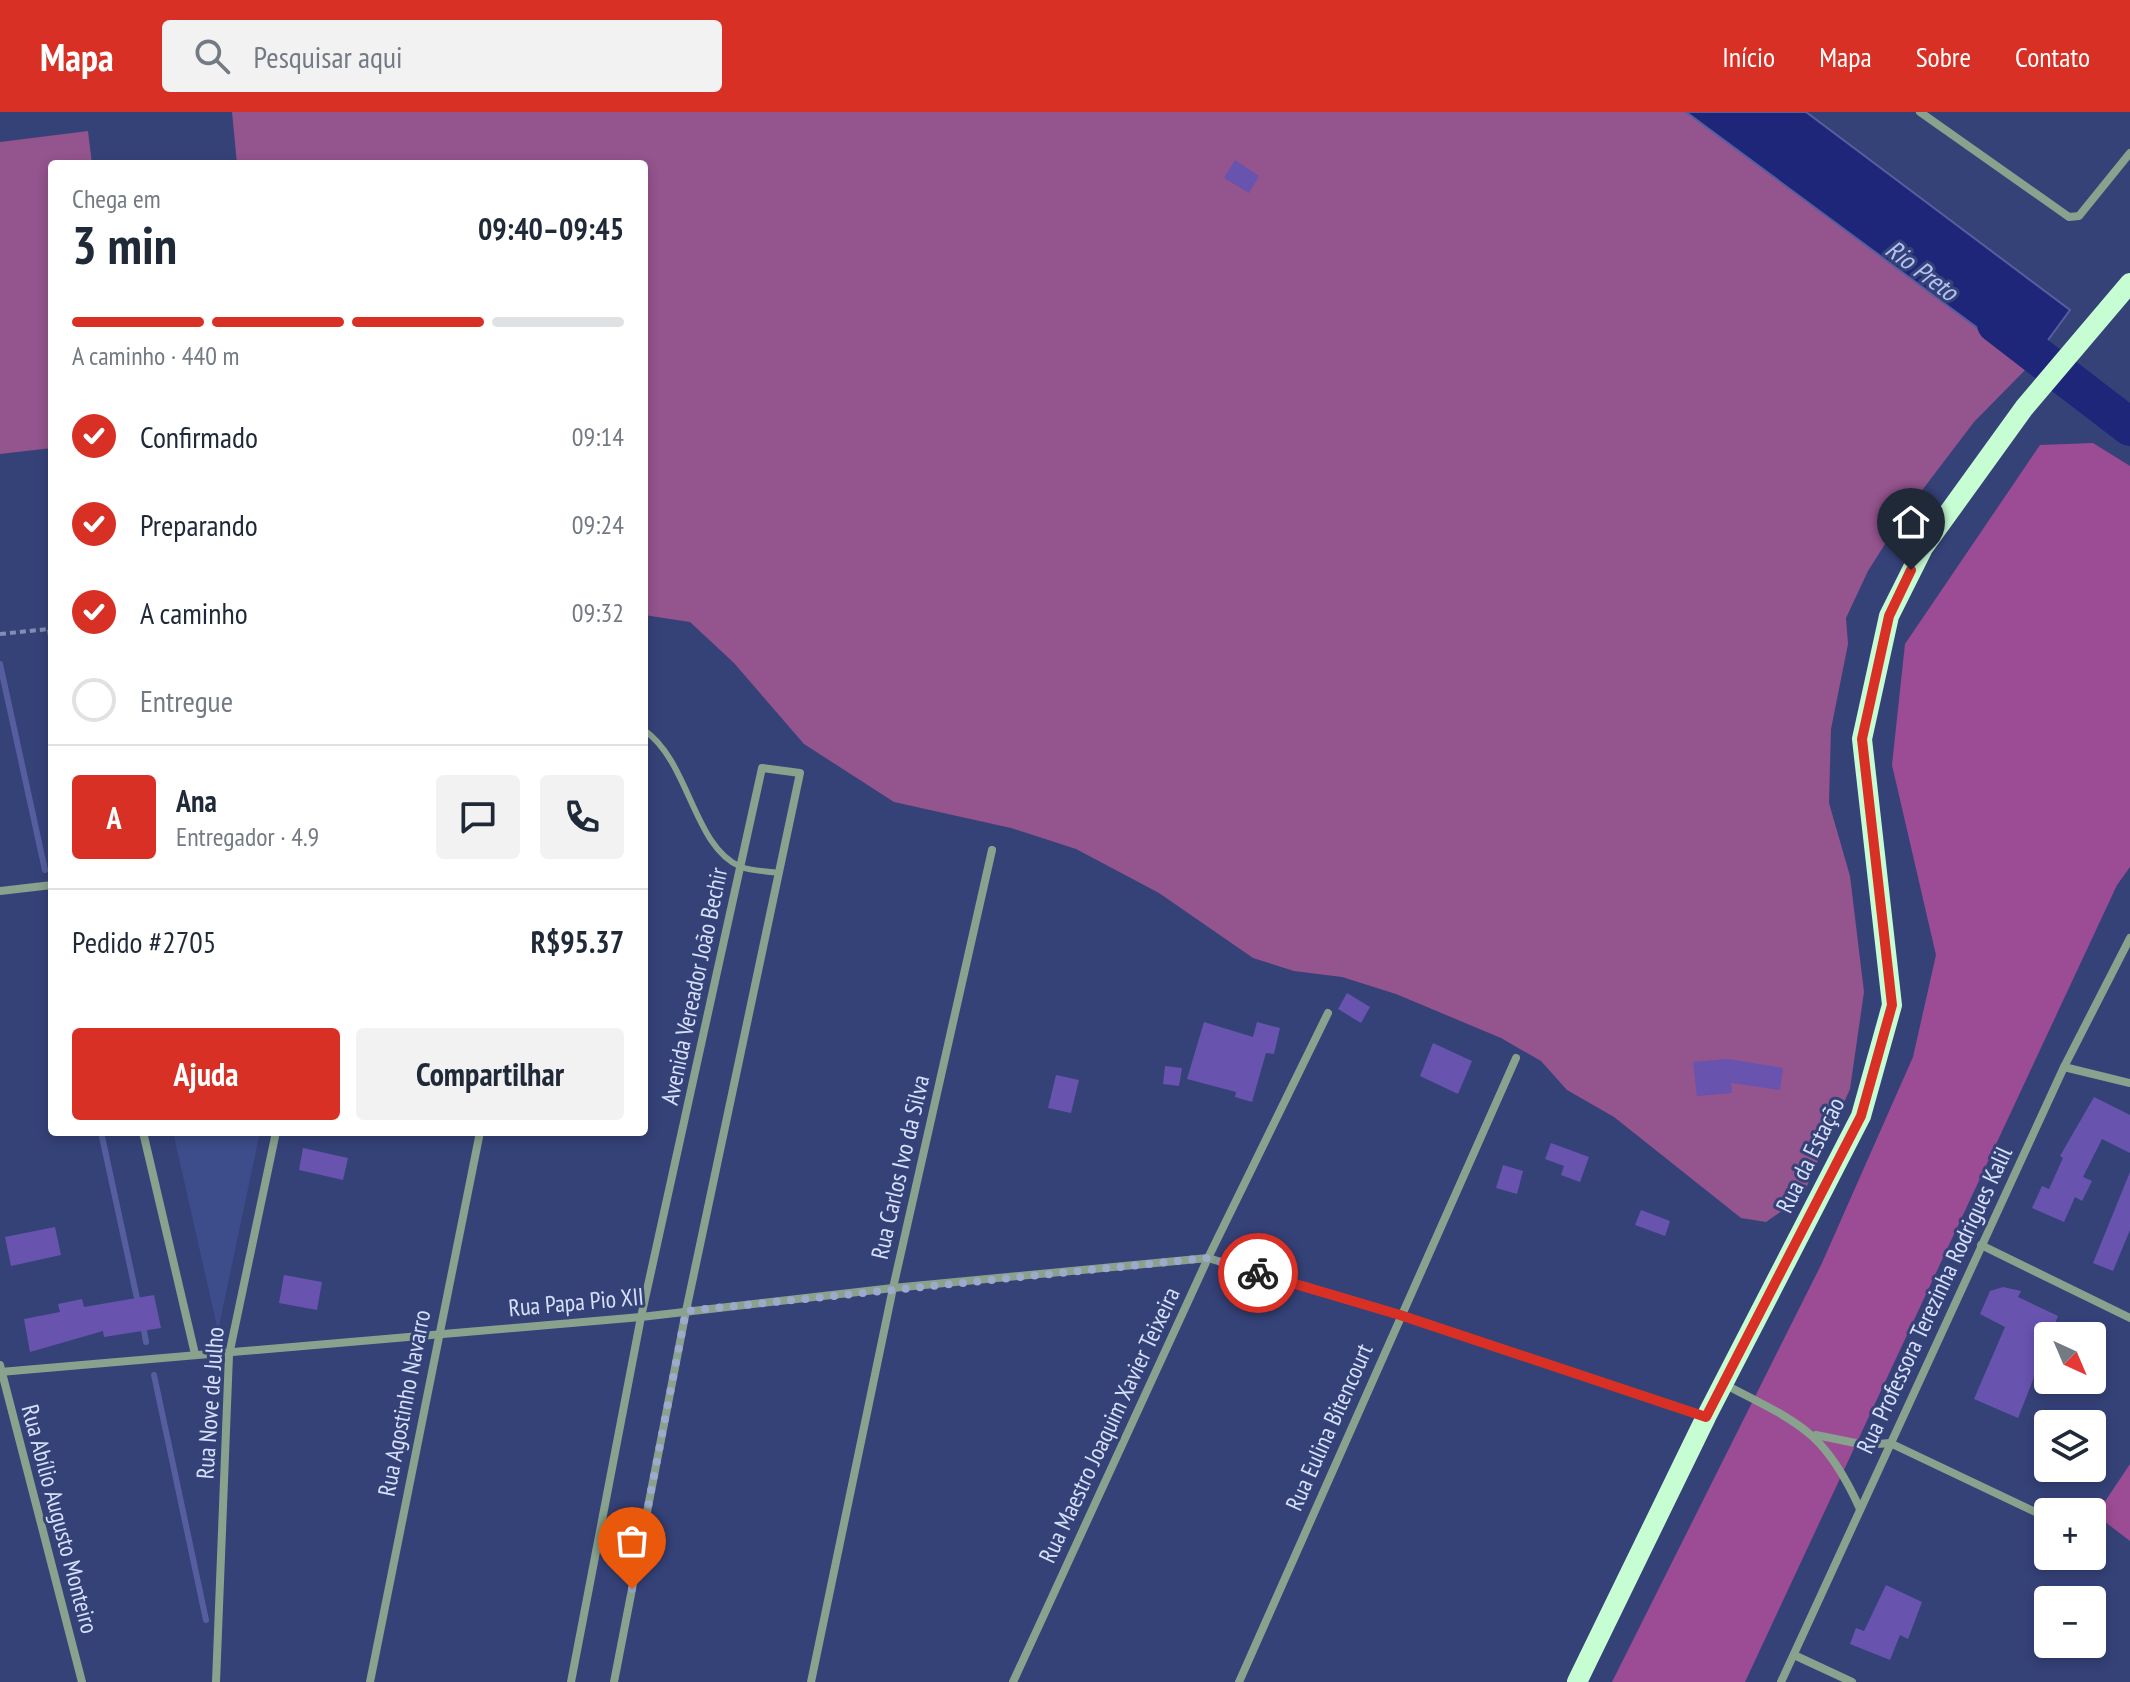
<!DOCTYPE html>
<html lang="pt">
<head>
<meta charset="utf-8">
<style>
  :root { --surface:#fff; --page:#f2f2f3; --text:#1f2937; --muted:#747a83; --line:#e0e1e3; --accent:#d93025 }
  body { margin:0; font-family:"PT Sans Narrow",sans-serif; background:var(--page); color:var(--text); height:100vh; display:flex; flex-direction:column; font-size:30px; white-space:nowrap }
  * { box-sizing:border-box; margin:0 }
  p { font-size:26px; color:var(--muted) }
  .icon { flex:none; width:44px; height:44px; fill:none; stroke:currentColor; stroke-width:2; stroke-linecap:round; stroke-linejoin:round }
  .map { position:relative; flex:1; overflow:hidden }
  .side { position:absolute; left:48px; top:48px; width:600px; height:976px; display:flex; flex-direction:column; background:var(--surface); border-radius:8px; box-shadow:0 4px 12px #0003 }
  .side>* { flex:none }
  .needle { width:52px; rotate:136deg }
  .tools { position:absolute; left:2034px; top:1210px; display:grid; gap:16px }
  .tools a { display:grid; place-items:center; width:72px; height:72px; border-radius:8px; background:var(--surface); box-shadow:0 4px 12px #0003; font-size:40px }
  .pin { position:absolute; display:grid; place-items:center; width:68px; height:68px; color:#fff; margin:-82px -34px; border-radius:50% 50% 50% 0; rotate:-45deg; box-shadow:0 0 8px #0007 }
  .pin .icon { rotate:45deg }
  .courier { position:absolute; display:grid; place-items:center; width:80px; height:80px; margin:-40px; border:6px solid #d93025; border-radius:50%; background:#fff; color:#222; box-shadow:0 2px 10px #0007 }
  .summary em { font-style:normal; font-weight:800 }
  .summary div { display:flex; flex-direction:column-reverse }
  .summary { display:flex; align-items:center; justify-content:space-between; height:136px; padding:0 24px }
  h1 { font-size:52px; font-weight:800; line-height:60px }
  .bar { display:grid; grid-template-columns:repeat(4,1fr); gap:12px 8px; align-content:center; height:96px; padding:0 24px }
  .bar i { height:10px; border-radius:6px; background:var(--line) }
  .bar .on { background:var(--accent) }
  .bar p { grid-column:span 4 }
  .line { display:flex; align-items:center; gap:20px; padding:0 24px; border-top:2px solid var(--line) }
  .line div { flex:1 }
  .round { display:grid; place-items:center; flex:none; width:84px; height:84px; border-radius:8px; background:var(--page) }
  ol { padding:0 24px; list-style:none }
  li { display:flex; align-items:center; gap:24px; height:88px }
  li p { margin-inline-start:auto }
  li .icon { padding:8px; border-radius:50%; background:var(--accent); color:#fff; stroke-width:4 }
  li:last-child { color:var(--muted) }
  li i { width:44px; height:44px; border:4px solid var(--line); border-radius:50% }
  .cta { display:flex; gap:16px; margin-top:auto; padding:16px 24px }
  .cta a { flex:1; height:92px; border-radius:8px; background:var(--accent); color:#fff; font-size:32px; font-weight:800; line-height:92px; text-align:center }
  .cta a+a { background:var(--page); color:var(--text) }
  header { display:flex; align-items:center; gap:48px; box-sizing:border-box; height:112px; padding:0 40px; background:var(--accent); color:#fff }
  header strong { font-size:38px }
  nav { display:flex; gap:44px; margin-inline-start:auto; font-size:28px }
  .search { width:560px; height:72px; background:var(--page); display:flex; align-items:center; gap:20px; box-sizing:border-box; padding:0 28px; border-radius:8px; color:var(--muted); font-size:30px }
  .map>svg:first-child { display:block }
</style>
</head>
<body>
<header>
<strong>Mapa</strong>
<div class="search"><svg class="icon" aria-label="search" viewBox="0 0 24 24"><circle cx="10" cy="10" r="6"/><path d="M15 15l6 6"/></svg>Pesquisar aqui</div>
<nav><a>Início</a><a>Mapa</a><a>Sobre</a><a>Contato</a></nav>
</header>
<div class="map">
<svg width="2130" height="1570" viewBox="0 0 2130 1570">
  <rect width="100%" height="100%" fill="#354278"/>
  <polygon fill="#3d4c8a" points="173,1020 260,1020 218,1219"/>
  <g fill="#94548d">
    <polygon points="232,0 1686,0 2029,254 1974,310 1904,402 1868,459 1846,506 1848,532 1831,617 1829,691 1850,764 1864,880 1850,977 1802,1085 1766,1110 1741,1106 1614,1005 1567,978 1541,949 1501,926 1396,882 1342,865 1294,859 1253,846 1159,781 1076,737 1011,716 894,690 804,632 734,551 690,510 644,503 644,52 237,52"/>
    <polygon points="88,19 92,52 52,52 52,336 0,342 0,30"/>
  </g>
  <g fill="#9c4c94">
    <polygon points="2093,331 2130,354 2130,755 2117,773 1745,1570 1612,1570 1822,1151 1913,945 1936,843 1892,653 1905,532 2040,333"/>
    <polygon points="2130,1352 2130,1429 2096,1403"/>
  </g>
  <polygon fill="#1e267a" stroke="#565ea0" stroke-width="2" points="1686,0 1806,0 2070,198 2029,254"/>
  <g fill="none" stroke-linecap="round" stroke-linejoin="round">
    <g stroke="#565ea0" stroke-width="6">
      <polyline points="0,552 45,758"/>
      <polyline points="52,792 52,793"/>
      <polyline points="101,1020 138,1191"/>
      <polyline points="143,1213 146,1230"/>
      <polyline points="154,1263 206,1508"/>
    </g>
    <polyline stroke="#1e267a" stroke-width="38" points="1996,212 2130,315"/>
  </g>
  <g fill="#6853af">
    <polygon points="1235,48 1259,64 1249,81 1224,66"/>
    <polygon points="1347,881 1370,895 1361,911 1338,897"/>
    <polygon points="1204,910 1253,925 1257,910 1280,916 1274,942 1266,941 1252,990 1235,985 1236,980 1187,967"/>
    <polygon points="1433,931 1472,949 1458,982 1420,964"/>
    <polygon points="1728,947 1783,956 1780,978 1731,971 1732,981 1697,984 1693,950"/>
    <polygon points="1165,954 1182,956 1179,974 1163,972"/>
    <polygon points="1056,963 1079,968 1071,1001 1048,996"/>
    <polygon points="2094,985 2130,1003 2130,1041 2102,1027 2083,1065 2092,1069 2082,1089 2075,1085 2064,1110 2032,1096 2042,1074 2049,1077 2063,1046 2060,1044"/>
    <polygon points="1551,1031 1589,1045 1580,1070 1561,1063 1564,1054 1545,1047"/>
    <polygon points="303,1036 348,1046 343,1068 299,1058"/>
    <polygon points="1503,1053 1523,1059 1517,1082 1496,1076"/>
    <polygon points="2130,1060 2130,1118 2113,1159 2093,1151"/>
    <polygon points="1641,1098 1670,1109 1665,1124 1635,1113"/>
    <polygon points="55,1115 61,1143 11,1154 5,1125"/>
    <polygon points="284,1163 322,1170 317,1198 279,1191"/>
    <polygon points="2003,1175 2021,1179 2018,1185 2058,1204 2018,1306 1974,1287 2005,1215 1980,1202 1990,1179"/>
    <polygon points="154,1183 161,1216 104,1225 103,1219 30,1240 24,1207 60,1200 58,1192 82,1187 84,1195"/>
    <polygon points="1886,1473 1922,1490 1908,1527 1900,1523 1890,1548 1850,1532 1856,1516 1864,1519"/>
  </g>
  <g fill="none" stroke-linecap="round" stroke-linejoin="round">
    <polyline stroke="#828db6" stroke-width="4" stroke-dasharray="6 4" stroke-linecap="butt" points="0,522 49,517 52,539"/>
    <path stroke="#88a28e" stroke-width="6" d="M 644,618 C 690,650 693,735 741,755 C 752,759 767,759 779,761"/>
    <g stroke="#88a28e" stroke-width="8">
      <polyline points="1920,0 2069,105 2079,104 2130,41"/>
      <polyline points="0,779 52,773"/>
      <polyline points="2064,955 2130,971"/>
      <polyline points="143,1020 195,1242"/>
      <polyline points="1981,1133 2130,1206"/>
      <polyline points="0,1253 82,1570"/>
      <polyline points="0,1260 641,1205 893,1176 1208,1146 1400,1203 1705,1305"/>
      <path d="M 1724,1272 C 1798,1311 1824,1317 1860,1397"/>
      <polyline points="1816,1323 1865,1333 1890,1331 2048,1406"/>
      <polyline points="2092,1427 2098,1430"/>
      <polyline points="1794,1543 1852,1570"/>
      <polyline points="216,1570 229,1243 276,1020"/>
      <polyline points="370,1570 480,1020"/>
      <polyline points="571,1570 641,1205 762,656 800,661 686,1199 614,1570"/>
      <polyline points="811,1570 893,1176 992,738"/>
      <polyline points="1013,1570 1208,1146 1328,901"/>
      <polyline points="1239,1570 1516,946"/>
      <polyline points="1781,1570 2064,955 2130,826"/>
    </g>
    <polyline stroke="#c7fdd3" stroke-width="20" points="1577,1570 1706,1305 1861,1004 1892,893 1862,627 1889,504 1923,436 2024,296 2130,171"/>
  </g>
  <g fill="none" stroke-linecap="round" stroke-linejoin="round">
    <polyline stroke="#9ea9cc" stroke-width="8" stroke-dasharray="0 14.4" points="632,1477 686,1199 1208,1146 1258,1161"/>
    <polyline stroke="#d93025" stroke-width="10" points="1258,1161 1400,1203 1706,1305 1861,1004 1892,893 1862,627 1889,504 1911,458"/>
  </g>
  <g text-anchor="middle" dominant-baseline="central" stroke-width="6" stroke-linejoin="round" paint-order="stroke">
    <g font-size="24" fill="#d7e0fa" stroke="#354278">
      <text transform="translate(694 874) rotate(-78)">Avenida Vereador João Bechir</text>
      <text transform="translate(1810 1043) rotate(-64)">Rua da Estação</text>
      <text transform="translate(900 1055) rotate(-77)">Rua Carlos Ivo da Silva</text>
      <text transform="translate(1934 1188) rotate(-65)">Rua Professora Terezinha Rodrigues Kalil</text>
      <text transform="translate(576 1190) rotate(-5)">Rua Papa Pio XII</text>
      <text transform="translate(210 1291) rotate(-86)">Rua Nove de Julho</text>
      <text transform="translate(404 1291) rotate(-79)">Rua Agostinho Navarro</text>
      <text transform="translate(1109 1313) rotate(-65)">Rua Maestro Joaquim Xavier Teixeira</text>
      <text transform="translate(1329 1315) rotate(-66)">Rua Eulina Bitencourt</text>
      <text transform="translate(60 1407) rotate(75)">Rua Abílio Augusto Monteiro</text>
    </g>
    <g font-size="26" font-style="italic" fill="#b3c2f0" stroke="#354278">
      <text transform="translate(1922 158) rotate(37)">Rio Preto</text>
    </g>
  </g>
</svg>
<div class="tools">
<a><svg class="needle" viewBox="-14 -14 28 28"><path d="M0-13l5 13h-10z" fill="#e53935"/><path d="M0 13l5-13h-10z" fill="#747a83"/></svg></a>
<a><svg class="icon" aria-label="layers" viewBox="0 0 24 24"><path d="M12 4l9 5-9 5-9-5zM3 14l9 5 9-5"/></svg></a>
<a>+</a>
<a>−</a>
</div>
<div class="pin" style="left:632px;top:1477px;background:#ea580c"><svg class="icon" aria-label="bag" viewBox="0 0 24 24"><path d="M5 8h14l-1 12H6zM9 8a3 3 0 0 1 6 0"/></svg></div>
<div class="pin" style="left:1911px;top:458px;background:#1f2937"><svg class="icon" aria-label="home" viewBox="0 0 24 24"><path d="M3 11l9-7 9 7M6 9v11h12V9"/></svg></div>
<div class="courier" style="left:1258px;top:1161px"><svg class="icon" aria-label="bike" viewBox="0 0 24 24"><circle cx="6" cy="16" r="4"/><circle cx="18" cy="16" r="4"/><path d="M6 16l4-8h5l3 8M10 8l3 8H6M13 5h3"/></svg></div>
<section class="side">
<div class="summary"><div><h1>3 min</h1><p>Chega em</p></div><em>09:40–09:45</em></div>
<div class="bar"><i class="on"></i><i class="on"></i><i class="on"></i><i></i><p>A caminho · 440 m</p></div>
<ol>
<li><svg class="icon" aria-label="check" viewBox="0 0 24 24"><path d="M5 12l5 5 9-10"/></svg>Confirmado<p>09:14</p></li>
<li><svg class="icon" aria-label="check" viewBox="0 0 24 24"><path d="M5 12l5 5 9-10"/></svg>Preparando<p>09:24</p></li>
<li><svg class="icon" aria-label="check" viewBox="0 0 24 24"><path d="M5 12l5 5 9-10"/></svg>A caminho<p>09:32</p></li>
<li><i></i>Entregue</li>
</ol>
<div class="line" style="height:144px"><b class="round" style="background:var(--accent);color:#fff">A</b><div><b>Ana</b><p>Entregador · 4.9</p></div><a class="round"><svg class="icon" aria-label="chat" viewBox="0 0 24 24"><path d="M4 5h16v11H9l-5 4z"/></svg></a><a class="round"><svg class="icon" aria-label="phone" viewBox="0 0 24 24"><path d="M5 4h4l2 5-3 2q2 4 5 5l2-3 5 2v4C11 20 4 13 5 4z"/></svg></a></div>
<div class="line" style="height:104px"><div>Pedido #2705</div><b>R$95.37</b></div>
<div class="cta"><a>Ajuda</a><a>Compartilhar</a></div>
</section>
</div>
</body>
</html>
